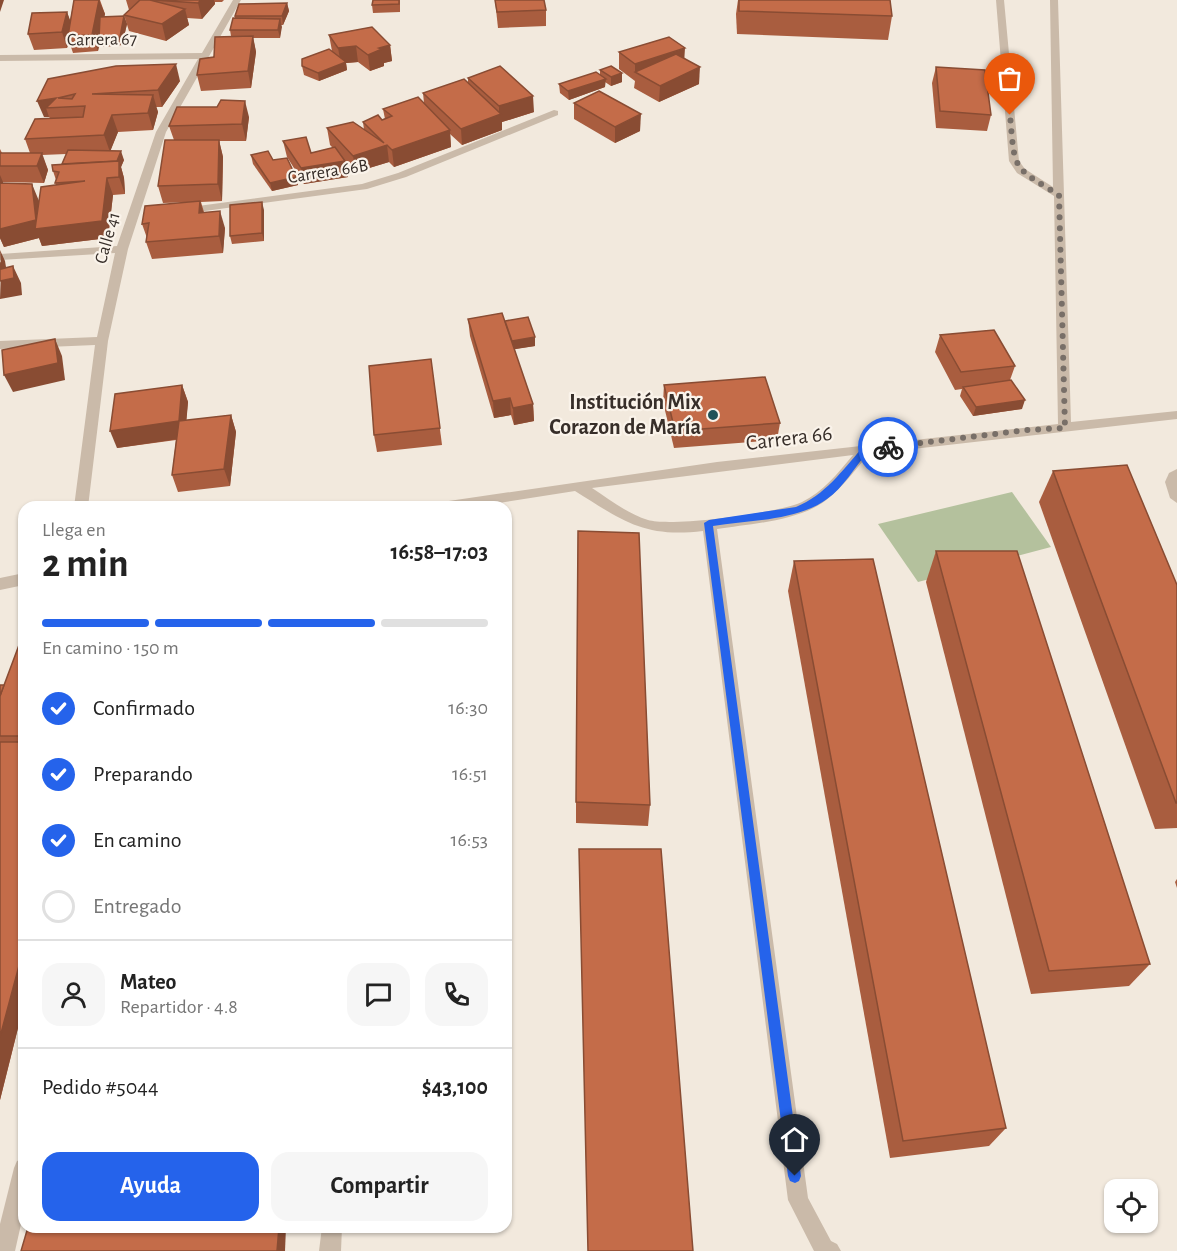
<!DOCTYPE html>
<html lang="es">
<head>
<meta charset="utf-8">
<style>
  :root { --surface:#fff; --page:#f6f6f6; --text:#222; --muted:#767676; --line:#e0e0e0; --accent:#2563eb }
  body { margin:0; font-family:"Alegreya Sans",sans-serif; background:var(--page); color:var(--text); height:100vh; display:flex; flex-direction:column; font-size:22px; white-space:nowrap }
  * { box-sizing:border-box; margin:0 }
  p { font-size:20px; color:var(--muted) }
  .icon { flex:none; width:33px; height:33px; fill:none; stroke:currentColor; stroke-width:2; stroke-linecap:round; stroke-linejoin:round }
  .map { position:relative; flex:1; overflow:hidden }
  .side { position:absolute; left:18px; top:501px; width:494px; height:732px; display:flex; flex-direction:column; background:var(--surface); border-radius:18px; box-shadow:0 2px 4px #0004 }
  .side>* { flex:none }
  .tools { position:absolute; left:1104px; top:1179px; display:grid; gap:12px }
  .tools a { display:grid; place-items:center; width:54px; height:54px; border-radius:12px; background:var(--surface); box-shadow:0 2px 4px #0004; font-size:30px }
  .pin { position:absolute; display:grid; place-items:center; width:51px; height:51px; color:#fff; margin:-62px -26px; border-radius:50% 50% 50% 0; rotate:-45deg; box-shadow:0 0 6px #0007 }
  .pin .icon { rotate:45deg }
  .courier { position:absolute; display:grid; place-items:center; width:60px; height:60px; margin:-30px; border:4px solid #2563eb; border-radius:50%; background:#fff; color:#222; box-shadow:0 2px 8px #0007 }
  .summary em { font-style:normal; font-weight:600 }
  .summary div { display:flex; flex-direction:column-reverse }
  .summary { display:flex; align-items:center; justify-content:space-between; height:102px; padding:0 24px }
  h1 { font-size:39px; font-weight:600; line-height:45px }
  .bar { display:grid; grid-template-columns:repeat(4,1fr); gap:9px 6px; align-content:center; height:72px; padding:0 24px }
  .bar i { height:8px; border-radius:4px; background:var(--line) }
  .bar .on { background:var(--accent) }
  .bar p { grid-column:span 4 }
  .line { display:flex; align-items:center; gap:15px; padding:0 24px; border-top:2px solid var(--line) }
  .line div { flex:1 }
  .round { display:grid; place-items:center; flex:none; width:63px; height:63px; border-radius:18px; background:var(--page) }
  ol { padding:0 24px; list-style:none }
  li { display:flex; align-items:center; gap:18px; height:66px }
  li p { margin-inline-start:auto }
  li .icon { padding:6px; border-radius:50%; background:var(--accent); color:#fff; stroke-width:4 }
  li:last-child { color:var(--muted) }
  li i { width:33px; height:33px; border:3px solid var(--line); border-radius:50% }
  .cta { display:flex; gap:12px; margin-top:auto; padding:12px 24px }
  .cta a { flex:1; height:69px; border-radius:18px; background:var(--accent); color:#fff; font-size:24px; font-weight:600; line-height:69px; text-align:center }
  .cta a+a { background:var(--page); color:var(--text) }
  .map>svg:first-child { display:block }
</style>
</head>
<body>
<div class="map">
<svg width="1177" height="1251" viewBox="0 0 1177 1251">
  <rect width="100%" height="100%" fill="#f2e9dd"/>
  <polygon fill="#b4c19d" points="1012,492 1051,547 918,582 878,524"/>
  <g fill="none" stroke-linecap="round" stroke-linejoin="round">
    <g fill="#cabaa9" fill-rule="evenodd">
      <polygon points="233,0 241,0 166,132 128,249 108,341 88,507 74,507 95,345 0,349 0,341 97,337 115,253 0,260 0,254 117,246 156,132 198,59 0,61 0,55 202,53"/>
      <path d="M 996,0 L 1004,0 L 1019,161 L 1025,169 L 1053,187 L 1050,0 L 1058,0 L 1071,422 L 1177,411 L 1177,419 L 869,454 C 855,470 842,488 825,501 C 798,521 750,524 717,529 L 808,1198 L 831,1241 L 837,1244 L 841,1251 L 814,1251 L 788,1200 L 703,531 C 644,538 623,521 575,491 L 473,507 L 435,507 L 442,502 L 717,462 L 1058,424 L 1054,196 L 1017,173 L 1009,161 ZM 853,455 C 838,473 823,492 802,502 C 779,513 672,527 648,520 C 628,514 610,500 592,488 Z"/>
      <polygon points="554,110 558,111 558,115 406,177 367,189 183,214 178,211 183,208 362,184 398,173"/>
      <polygon points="1177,469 1177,503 1170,498 1165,482 1169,473"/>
      <polygon points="24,573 24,585 0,590 0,578"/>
      <polygon points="24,1158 24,1211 15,1251 0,1251 0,1224 14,1168 17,1161"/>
      <polygon points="322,1227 342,1227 341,1251 319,1251"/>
    </g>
  </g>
  <g fill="#a95d3f" fill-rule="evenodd">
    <polygon points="74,0 100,0 105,14 104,17 124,16 127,24 122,45 102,47 100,41 98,51 73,53 69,41 67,48 34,50 28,34 67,12 70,21"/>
    <polygon points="126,0 224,0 222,2 215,2 215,4 202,19 187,18 189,25 166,41 129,31 124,15 129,10"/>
    <polygon points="373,0 400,0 400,12 373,13 372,5"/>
    <polygon points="495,0 544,0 546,10 546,26 498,28"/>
    <polygon points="738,0 890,0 892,16 888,40 737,34 736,14"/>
    <polygon points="287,3 289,11 283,25 281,25 280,38 253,38 256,52 251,88 201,91 197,75 231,36 230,30 235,18 235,16"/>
    <polygon points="329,35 390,45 392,61 384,63 384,66 370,71 358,62 346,63 347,70 319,81 304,75 302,66 332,51"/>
    <polygon points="619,52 684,58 699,84 659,102 634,88 635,81 619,69"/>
    <polygon points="936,67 991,115 987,131 936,128 932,83"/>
    <polygon points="600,70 622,73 622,82 611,86 605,82 605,87 569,100 560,93 559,84 600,75"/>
    <polygon points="468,78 534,112 502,122 502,130 462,145 450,134 451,147 394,167 389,162 356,172 345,161 348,177 304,184 287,157 283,141 311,153 333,148 330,145 327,128 364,130 363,122 385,119 383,109 424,103 423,93 468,83"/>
    <path d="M 48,79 L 180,81 L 162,107 L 156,107 L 158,112 L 153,130 L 118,132 L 110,151 L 124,160 L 121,167 L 124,178 L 125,194 L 113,195 L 108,238 L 42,246 L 39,238 L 4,247 L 0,238 L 0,149 L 2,153 L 30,153 L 25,139 L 50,118 L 49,117 L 44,117 ZM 66,154 L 62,164 L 53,171 L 56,180 L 55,183 L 56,185 L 39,201 L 3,183 L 3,182 L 44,183 L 48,170 L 42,155 Z"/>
    <polygon points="574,103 640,131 615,143 574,119"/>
    <polygon points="249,117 246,141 219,141 223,157 222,201 201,202 204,212 225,228 223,253 152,259 146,242 147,238 142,224 194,202 163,203 158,186 174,140 169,126"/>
    <polygon points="251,155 273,160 296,177 298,185 272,191 253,164"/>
    <polygon points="264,210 264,241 232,244 230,236"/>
    <polygon points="468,319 505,321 535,337 535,346 514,349 533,404 534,421 514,425 511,415 494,418 470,336"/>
    <polygon points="940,335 1015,366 1010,380 1022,409 973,416 960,396 962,389 955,390 935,352"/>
    <polygon points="431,359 442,445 377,452 374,435"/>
    <polygon points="182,385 188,402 186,421 231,415 236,432 230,486 178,492 172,475 176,440 117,448"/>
    <polygon points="664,385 780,423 777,440 674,448 663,402"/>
    <polygon points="1053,471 1177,585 1177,828 1155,829 1039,502"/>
    <polygon points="936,551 1150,964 1129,986 1031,994 926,582"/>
    <polygon points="794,561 1006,1128 989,1146 890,1158 788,591"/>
    <polygon points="24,637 24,1004 0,1100 0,685 4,685"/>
    <polygon points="576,802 650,805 648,826 576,823"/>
    <polygon points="1177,879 1177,888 1175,882"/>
  </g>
  <g fill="#894c33">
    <polygon points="0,0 4,0 0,12"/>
    <polygon points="99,0 105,14 100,39 124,16 127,24 122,45 102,47 100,41 98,51 92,35"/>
    <polygon points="201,0 214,0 215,4 202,19 198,3"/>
    <polygon points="287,3 289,11 283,25 282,16"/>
    <polygon points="185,9 189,25 166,41 162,24"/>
    <polygon points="67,12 73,28 68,36 69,41 67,48 62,32"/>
    <polygon points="280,19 282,27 280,38 278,30"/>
    <polygon points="253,36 256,52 251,88 248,71"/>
    <polygon points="390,45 392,61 384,63 384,66 370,71 368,55 379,48"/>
    <polygon points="356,46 358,62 346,63 347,70 319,81 318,73 341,64 338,48"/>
    <polygon points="685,48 684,64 635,72 635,64"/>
    <polygon points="176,64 180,81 162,107 158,90"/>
    <polygon points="700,67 699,84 659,102 660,86"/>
    <polygon points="622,73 622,82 611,86 611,77"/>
    <polygon points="606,79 605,87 569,100 568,91"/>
    <polygon points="153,95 158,112 153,130 148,113"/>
    <polygon points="533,96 534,112 502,122 502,130 462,145 461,129 499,115 499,106"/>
    <polygon points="56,98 46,108 49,117 44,117 37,101"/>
    <polygon points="245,101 249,117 246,141 242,124"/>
    <polygon points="641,114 640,131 615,143 615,127"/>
    <polygon points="112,115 118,132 110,152 104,135"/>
    <polygon points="450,130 451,147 394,167 392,150"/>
    <polygon points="219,140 223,157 222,201 218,184"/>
    <polygon points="387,145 389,162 356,172 353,156"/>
    <polygon points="121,151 124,160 121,167 124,178 125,194 119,177 116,164"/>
    <polygon points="42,153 48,170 44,183 37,166"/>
    <polygon points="345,161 348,177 304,184 301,168"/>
    <polygon points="0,175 3,182 3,195 0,195"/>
    <polygon points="296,177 298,185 272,191 270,183"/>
    <polygon points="107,178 113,195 108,238 42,246 39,238 4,247 0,238 0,217 32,184 39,201"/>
    <polygon points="200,201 205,218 199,213"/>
    <polygon points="262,202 264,210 264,241 262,233"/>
    <polygon points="220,211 225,228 223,253 219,236"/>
    <polygon points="0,250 5,261 8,279 13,266 21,283 22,295 0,299 1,269"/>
    <polygon points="535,337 535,346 510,350 510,341"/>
    <polygon points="55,339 62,356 65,380 13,392 4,375"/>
    <polygon points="182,385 188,402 185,438 117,448 110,431"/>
    <polygon points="510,398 511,415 494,418 493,401"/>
    <polygon points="1025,400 1022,409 973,416 976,407"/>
    <polygon points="533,404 534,421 514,425 513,408"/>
    <polygon points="231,415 236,432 230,486 224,469"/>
    <polygon points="24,947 24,1004 0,1100 0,1037"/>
    <polygon points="279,1227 286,1227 285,1251 277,1251"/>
  </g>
  <g fill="#c46c49" stroke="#894c33" stroke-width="1.5" fill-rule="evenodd">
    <polygon points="74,0 99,0 92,35 68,36"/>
    <polygon points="140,0 150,0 185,9 162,24 124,15"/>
    <polygon points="153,0 201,0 198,3"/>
    <polygon points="373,0 399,0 399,4 372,5"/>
    <polygon points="495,0 544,0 546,10 497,12"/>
    <polygon points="739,0 890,0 892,16 739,11"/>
    <polygon points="287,3 282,16 235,16 239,4"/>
    <polygon points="67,12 62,32 28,34 32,13"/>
    <polygon points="124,16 120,37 99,39 100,17"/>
    <polygon points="233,18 280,19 278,30 230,30"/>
    <polygon points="372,27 390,45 379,48 382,49 368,55 356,46 338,48 329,35"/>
    <polygon points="253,36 248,71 197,75 200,59 214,57 215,37"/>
    <polygon points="669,37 685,48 635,64 619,52"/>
    <polygon points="329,49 346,62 318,73 302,66 302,59"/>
    <polygon points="676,54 700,67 660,86 635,72"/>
    <path d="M 176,64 L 158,90 L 92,94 L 153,95 L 148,113 L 112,115 L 104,135 L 25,139 L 35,119 L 83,117 L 85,106 L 46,108 L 56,98 L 37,101 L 48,79 L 116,66 ZM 75,94 L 72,99 L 58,98 Z"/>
    <polygon points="500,66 533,96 499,106 468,78"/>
    <polygon points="611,66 622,73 611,77 600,70"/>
    <polygon points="936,67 985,70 991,115 940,111"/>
    <polygon points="596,72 606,79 568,91 559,84"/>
    <polygon points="464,79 501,114 461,129 423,93"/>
    <polygon points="599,91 641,114 615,127 574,103"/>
    <polygon points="418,97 450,130 392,150 387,145 353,156 327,128 353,122 384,143 363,122 378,115 382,120 392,116 383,109"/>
    <polygon points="221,100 245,101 242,124 169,126 177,107 217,107"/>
    <polygon points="306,137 311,153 335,147 345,161 301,168 283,141"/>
    <polygon points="165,140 219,140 218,184 158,186"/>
    <polygon points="68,150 121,151 117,161 62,164"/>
    <polygon points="268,151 273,160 287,158 296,177 270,183 251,155"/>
    <polygon points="0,153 42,153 37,166 0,166"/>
    <polygon points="119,161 119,177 107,178 102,221 35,229 41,187 85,181 55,183 59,172 53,171 52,165"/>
    <polygon points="0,183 32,184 36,220 0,229"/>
    <polygon points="200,201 199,213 220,211 219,236 146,242 149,223 142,224 145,206"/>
    <polygon points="262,202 262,233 230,236 230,205"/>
    <polygon points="0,262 1,269 13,266 14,278 0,281"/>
    <polygon points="502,313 533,404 513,408 510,398 493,401 468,319"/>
    <polygon points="528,317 535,337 512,341 505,321"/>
    <polygon points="994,330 1015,366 961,372 940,335"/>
    <polygon points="55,339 58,363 4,375 2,350"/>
    <polygon points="431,359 440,428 374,435 369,366"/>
    <polygon points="765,377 780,423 675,431 664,385"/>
    <polygon points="1011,380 1025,400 976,407 963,387"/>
    <polygon points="182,385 179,421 110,431 115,394"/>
    <polygon points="231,415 224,469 172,475 179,421"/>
    <polygon points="1127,465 1177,585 1177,803 1176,803 1053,471"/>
    <polygon points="578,531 639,533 650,805 576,802"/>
    <polygon points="936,551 1017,551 1150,964 1049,971"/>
    <polygon points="873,559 1006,1128 903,1141 794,561"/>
    <polygon points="22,637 24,637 24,736 0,736 0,696"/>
    <polygon points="0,685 4,685 0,696"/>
    <polygon points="0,742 24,742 24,947 0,1037"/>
    <polygon points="579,849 661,849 693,1251 588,1251"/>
    <polygon points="28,1227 279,1227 277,1251 21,1251"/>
  </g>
  <path fill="#2563eb" d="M 888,444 L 893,447 L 891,449 L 867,453 C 855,467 843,488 827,499 C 797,521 750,520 713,526 L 801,1176 L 799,1181 L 795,1183 L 790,1181 L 788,1176 L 704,523 L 709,520 L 796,507 C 825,495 842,471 862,448 Z"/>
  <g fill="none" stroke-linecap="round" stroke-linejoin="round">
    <path stroke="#786f68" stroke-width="6" stroke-dasharray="0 10.8" d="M 888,447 L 1027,430 L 1065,428 L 1059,195 C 1011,166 1015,170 1010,115"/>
  </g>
  <circle fill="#1f5258" stroke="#faf3ea" stroke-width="2" cx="713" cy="415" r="6"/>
  <g text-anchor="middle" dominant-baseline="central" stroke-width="4.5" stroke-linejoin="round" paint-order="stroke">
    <g font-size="18" fill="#372e29" stroke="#faf3ea">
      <text transform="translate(102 40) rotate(-1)">Carrera 67</text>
      <text transform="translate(328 172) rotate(-9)">Carrera 66B</text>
      <text transform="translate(108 238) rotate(-74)">Calle 41</text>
    </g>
    <g font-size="22" font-weight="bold" fill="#372e29" stroke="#faf3ea" text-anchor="end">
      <text x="701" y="402">Institución Mix<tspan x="701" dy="25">Corazon de María</tspan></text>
    </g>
    <g font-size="22" fill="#372e29" stroke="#faf3ea">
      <text transform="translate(789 438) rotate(-7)">Carrera 66</text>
    </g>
  </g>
</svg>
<div class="tools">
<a><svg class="icon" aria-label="locate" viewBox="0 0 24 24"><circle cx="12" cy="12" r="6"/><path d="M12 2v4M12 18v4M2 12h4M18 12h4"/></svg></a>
</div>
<div class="pin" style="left:1010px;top:115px;background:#ea580c"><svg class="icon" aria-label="bag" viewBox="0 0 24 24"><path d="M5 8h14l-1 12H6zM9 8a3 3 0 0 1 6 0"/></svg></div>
<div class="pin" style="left:795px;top:1176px;background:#1f2937"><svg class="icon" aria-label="home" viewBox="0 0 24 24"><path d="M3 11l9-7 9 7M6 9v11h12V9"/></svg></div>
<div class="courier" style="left:888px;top:447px"><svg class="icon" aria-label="bike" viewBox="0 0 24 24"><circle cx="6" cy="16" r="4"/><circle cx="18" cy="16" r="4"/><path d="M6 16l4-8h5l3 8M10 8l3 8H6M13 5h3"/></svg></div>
<section class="side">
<div class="summary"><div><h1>2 min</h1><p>Llega en</p></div><em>16:58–17:03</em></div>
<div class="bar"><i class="on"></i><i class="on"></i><i class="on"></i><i></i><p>En camino · 150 m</p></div>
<ol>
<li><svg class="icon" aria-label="check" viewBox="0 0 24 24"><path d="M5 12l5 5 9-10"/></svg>Confirmado<p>16:30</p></li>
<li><svg class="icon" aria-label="check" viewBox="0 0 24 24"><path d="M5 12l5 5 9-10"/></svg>Preparando<p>16:51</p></li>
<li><svg class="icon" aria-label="check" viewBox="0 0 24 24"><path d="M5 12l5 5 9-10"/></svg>En camino<p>16:53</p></li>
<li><i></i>Entregado</li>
</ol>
<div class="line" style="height:108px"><a class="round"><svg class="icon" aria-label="person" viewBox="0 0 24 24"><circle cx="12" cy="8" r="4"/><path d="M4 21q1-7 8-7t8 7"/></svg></a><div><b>Mateo</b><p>Repartidor · 4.8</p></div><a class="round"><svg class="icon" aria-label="chat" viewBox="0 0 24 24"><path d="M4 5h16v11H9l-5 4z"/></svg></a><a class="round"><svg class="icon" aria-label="phone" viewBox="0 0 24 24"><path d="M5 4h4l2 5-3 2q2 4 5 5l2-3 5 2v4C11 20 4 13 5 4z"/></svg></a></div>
<div class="line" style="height:78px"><div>Pedido #5044</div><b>$43,100</b></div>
<div class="cta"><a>Ayuda</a><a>Compartir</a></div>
</section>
</div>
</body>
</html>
